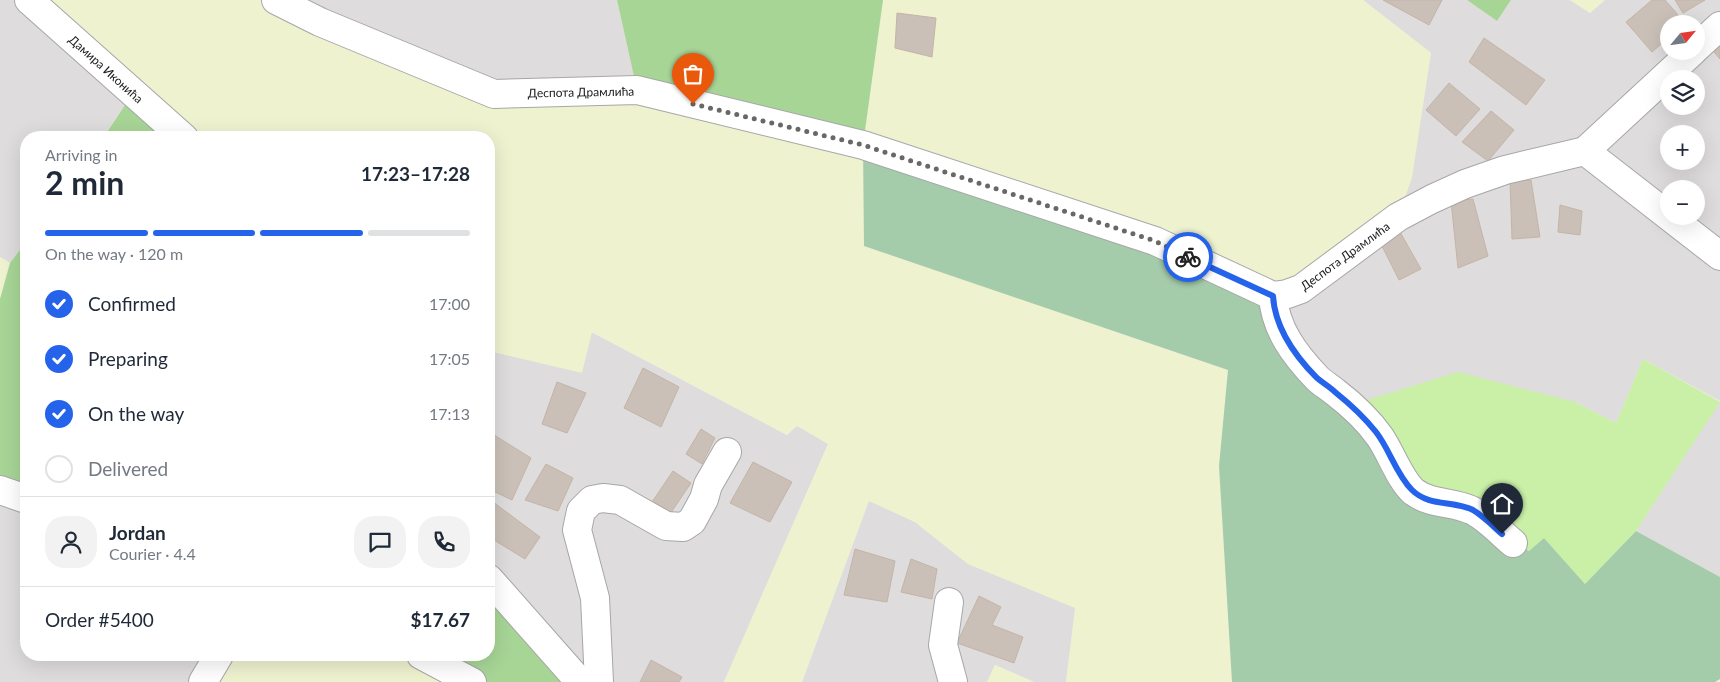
<!DOCTYPE html>
<html lang="en">
<head>
<meta charset="utf-8">
<style>
  :root { --surface:#fff; --page:#f2f2f3; --text:#1f2937; --muted:#747a83; --line:#e0e1e3; --accent:#2563eb }
  body { margin:0; font-family:Lato,sans-serif; background:var(--page); color:var(--text); height:100vh; display:flex; flex-direction:column; font-size:19px; white-space:nowrap }
  * { box-sizing:border-box; margin:0 }
  p { font-size:16px; color:var(--muted) }
  .icon { flex:none; width:28px; height:28px; fill:none; stroke:currentColor; stroke-width:2; stroke-linecap:round; stroke-linejoin:round }
  .map { position:relative; flex:1; overflow:hidden }
  .details { position:absolute; left:20px; top:131px; width:475px; height:530px; display:flex; flex-direction:column; background:var(--surface); border-radius:20px; box-shadow:0 5px 20px #0002 }
  .details>* { flex:none }
  .needle { width:32px; rotate:61deg }
  .fabs { position:absolute; left:1660px; top:15px; display:grid; gap:10px }
  .fabs a { display:grid; place-items:center; width:45px; height:45px; border-radius:50%; background:var(--surface); box-shadow:0 5px 20px #0002; font-size:25px }
  .pin { position:absolute; display:grid; place-items:center; width:42px; height:42px; color:#fff; margin:-51px -21px; border-radius:50% 50% 50% 0; rotate:-45deg; box-shadow:0 0 5px #0007 }
  .pin .icon { rotate:45deg }
  .courier { position:absolute; display:grid; place-items:center; width:50px; height:50px; margin:-25px; border:4px solid #2563eb; border-radius:50%; background:#fff; color:#222; box-shadow:0 1px 6px #0007 }
  .summary em { font-style:normal; font-weight:700 }
  .summary div { display:flex; flex-direction:column-reverse }
  .summary { display:flex; align-items:center; justify-content:space-between; height:85px; padding:0 25px }
  h1 { font-size:32px; font-weight:700; line-height:38px }
  .bar { display:grid; grid-template-columns:repeat(4,1fr); gap:8px 5px; align-content:center; height:60px; padding:0 25px }
  .bar i { height:6px; border-radius:4px; background:var(--line) }
  .bar .active { background:var(--accent) }
  .bar p { grid-column:span 4 }
  .line { display:flex; align-items:center; gap:12px; padding:0 25px; border-top:1px solid var(--line) }
  .line div { flex:1 }
  .round { display:grid; place-items:center; flex:none; width:52px; height:52px; border-radius:20px; background:var(--page) }
  ol { padding:0 25px; list-style:none }
  li { display:flex; align-items:center; gap:15px; height:55px }
  li p { margin-inline-start:auto }
  li .icon { padding:5px; border-radius:50%; background:var(--accent); color:#fff; stroke-width:4 }
  li:last-child { color:var(--muted) }
  li i { width:28px; height:28px; border:2px solid var(--line); border-radius:50% }
  .map>svg:first-child { display:block }
</style>
</head>
<body>
<div class="map">
<svg width="1720" height="682" viewBox="0 0 1720 682">
  <rect width="100%" height="100%" fill="#f1ede5"/>
  <g fill="#dedcdc" fill-rule="evenodd">
    <polygon points="0,0 29,0 133,93 103,137 26,138 26,242 10,263 0,257"/>
    <polygon points="276,0 617,0 637,90 494,94"/>
    <path d="M 1363,0 L 1467,0 L 1497,21 L 1511,0 L 1570,0 L 1590,13 L 1605,0 L 1720,0 L 1720,401 L 1643,359 L 1616,423 L 1575,402 L 1351,405 L 1286,338 L 1287,294 L 1431,53 ZM 1669,24 L 1696,24 L 1696,51 L 1669,51 ZM 1669,79 L 1696,79 L 1696,106 L 1669,106 ZM 1669,134 L 1696,134 L 1696,161 L 1669,161 ZM 1669,189 L 1696,189 L 1696,216 L 1669,216 Z"/>
    <polygon points="591,332 787,435 797,425 828,444 724,682 580,682 489,579 489,351 582,372"/>
    <polygon points="1720,401 1720,577 1636,531"/>
    <polygon points="0,499 26,510 26,655 219,655 203,682 0,682"/>
    <polygon points="868,500 915,522 968,564 1076,608 1066,682 1034,682 995,665 987,682 802,682"/>
  </g>
  <g fill="#eef2cf">
    <polygon points="29,0 276,0 494,94 637,90 863,144 883,0 1363,0 1431,53 1412,178 1398,217 1301,289 864,246 1228,370 1219,466 1232,682 1066,682 1075,608 968,564 915,522 869,501 802,682 724,682 828,444 797,426 787,435 592,332 582,373 489,351 489,138 184,137"/>
    <polygon points="1570,0 1605,0 1590,13"/>
    <polygon points="0,257 10,263 0,299"/>
    <polygon points="219,655 416,655 470,682 203,682"/>
    <polygon points="995,665 1034,682 987,682"/>
  </g>
  <polygon fill="#c9f0a6" points="1643,359 1720,402 1636,531 1585,584 1544,538 1529,551 1437,503 1351,405 1458,372 1575,402 1616,423"/>
  <g fill="#a7d596">
    <polygon points="617,0 883,0 863,145 637,90"/>
    <polygon points="1467,0 1511,0 1497,21"/>
    <polygon points="133,93 184,138 103,138"/>
    <polygon points="26,242 26,499 0,490 0,299 10,263"/>
    <polygon points="489,579 580,682 470,682 416,655 489,655"/>
  </g>
  <polygon fill="#a4ccab" points="863,145 1074,214 1274,310 1404,478 1529,551 1544,538 1585,584 1636,531 1720,577 1720,679 1715,682 1232,682 1219,466 1228,370 864,246"/>
  <g fill="#cac0b8" stroke="#c4b4a6">
    <polygon points="1383,0 1442,0 1429,25"/>
    <polygon points="1652,0 1665,0 1685,23 1669,24 1669,37 1652,52 1626,22"/>
    <polygon points="1675,0 1705,0 1683,13"/>
    <polygon points="897,13 936,18 932,57 895,48"/>
    <polygon points="1484,38 1545,80 1526,105 1469,62"/>
    <polygon points="1720,46 1720,59 1714,52"/>
    <polygon points="1449,83 1480,109 1456,136 1426,110"/>
    <polygon points="1491,111 1514,130 1488,161 1462,142"/>
    <polygon points="1531,180 1540,237 1512,239 1510,181"/>
    <polygon points="1473,199 1488,256 1458,268 1451,201"/>
    <polygon points="1560,205 1582,211 1580,235 1558,232"/>
    <polygon points="1400,232 1421,269 1399,280 1380,242"/>
    <polygon points="643,368 679,387 661,427 624,408"/>
    <polygon points="557,382 586,393 567,433 542,424"/>
    <polygon points="701,429 715,438 702,464 686,454"/>
    <polygon points="494,435 531,458 512,500 491,490 494,475 489,472 489,445"/>
    <polygon points="753,462 792,482 770,522 730,503"/>
    <polygon points="546,464 573,478 558,511 525,500"/>
    <polygon points="673,471 691,483 668,517 650,505"/>
    <polygon points="489,499 540,537 525,559 489,537"/>
    <polygon points="855,549 895,561 887,602 844,595"/>
    <polygon points="911,559 937,569 932,599 901,592"/>
    <polygon points="979,596 1001,607 992,625 1023,637 1014,663 957,643"/>
    <polygon points="651,660 682,677 679,682 640,682"/>
  </g>
  <g fill="none" stroke-linecap="round" stroke-linejoin="round">
    <defs>
      <g id="minor">
        <polyline points="29,0 184,138"/>
        <polyline points="276,0 320,22 494,94 637,90 863,145 1155,241 1273,296 1287,294 1301,289 1398,217 1432,199 1465,184 1505,170 1585,151 1693,51"/>
        <polyline points="1696,48 1720,26"/>
        <polyline points="1585,151 1720,256"/>
        <path d="M 1273,296 C 1275,329 1295,355 1317,378 C 1322,383 1329,387 1335,392 C 1352,405 1368,420 1380,437 C 1391,453 1400,480 1414,492 C 1432,505 1452,501 1471,510 C 1485,516 1501,533 1513,543"/>
        <polyline points="0,490 26,499"/>
        <polyline points="489,579 580,682"/>
        <polyline points="949,602 943,645 953,682"/>
        <polyline points="421,655 472,682"/>
        <polyline points="203,682 219,655"/>
        <polyline points="599,682 595,598 577,530 581,511 592,500 603,498 620,500 666,526 683,527 692,521 704,499 708,485 727,452"/>
      </g>
    </defs>
    <use href="#minor" stroke="#a7a7a7" stroke-width="30"/>
    <use href="#minor" stroke="#fff" stroke-width="28"/>
  </g>
  <g fill="none" stroke-linecap="round" stroke-linejoin="round">
    <polyline stroke="#696865" stroke-width="5" stroke-dasharray="0 9" points="693,104 863,145 1155,241 1188,257"/>
    <path stroke="#2563eb" stroke-width="6" d="M 1188,257 L 1273,296 C 1275,328 1295,356 1317,378 C 1323,383 1330,387 1335,392 C 1350,404 1364,417 1376,432 C 1390,450 1396,474 1412,490 C 1429,507 1453,500 1473,510 C 1483,516 1493,526 1502,534"/>
  </g>
  <g text-anchor="middle" dominant-baseline="central" stroke-width="4" stroke-linejoin="round" paint-order="stroke">
    <g font-size="12" fill="#202020" stroke="#fff">
      <text transform="translate(106 69) rotate(42)">Дамира Иконића</text>
      <text transform="translate(581 92) rotate(-1)">Деспота Драмлића</text>
      <text transform="translate(1345 256) rotate(-36)">Деспота Драмлића</text>
    </g>
  </g>
</svg>
<div class="fabs">
<a><svg class="needle" viewBox="-14 -14 28 28"><path d="M0-13l5 13h-10z" fill="#e53935"/><path d="M0 13l5-13h-10z" fill="#747a83"/></svg></a>
<a><svg class="icon" aria-label="layers" viewBox="0 0 24 24"><path d="M12 4l9 5-9 5-9-5zM3 14l9 5 9-5"/></svg></a>
<a>+</a>
<a>−</a>
</div>
<div class="pin" style="left:693px;top:104px;background:#ea580c"><svg class="icon" aria-label="bag" viewBox="0 0 24 24"><path d="M5 8h14l-1 12H6zM9 8a3 3 0 0 1 6 0"/></svg></div>
<div class="pin" style="left:1502px;top:534px;background:#1f2937"><svg class="icon" aria-label="home" viewBox="0 0 24 24"><path d="M3 11l9-7 9 7M6 9v11h12V9"/></svg></div>
<div class="courier" style="left:1188px;top:257px"><svg class="icon" aria-label="bike" viewBox="0 0 24 24"><circle cx="6" cy="16" r="4"/><circle cx="18" cy="16" r="4"/><path d="M6 16l4-8h5l3 8M10 8l3 8H6M13 5h3"/></svg></div>
<section class="details">
<div class="summary"><div><h1>2 min</h1><p>Arriving in</p></div><em>17:23–17:28</em></div>
<div class="bar"><i class="active"></i><i class="active"></i><i class="active"></i><i></i><p>On the way · 120 m</p></div>
<ol>
<li><svg class="icon" aria-label="check" viewBox="0 0 24 24"><path d="M5 12l5 5 9-10"/></svg>Confirmed<p>17:00</p></li>
<li><svg class="icon" aria-label="check" viewBox="0 0 24 24"><path d="M5 12l5 5 9-10"/></svg>Preparing<p>17:05</p></li>
<li><svg class="icon" aria-label="check" viewBox="0 0 24 24"><path d="M5 12l5 5 9-10"/></svg>On the way<p>17:13</p></li>
<li><i></i>Delivered</li>
</ol>
<div class="line" style="height:90px"><a class="round"><svg class="icon" aria-label="person" viewBox="0 0 24 24"><circle cx="12" cy="8" r="4"/><path d="M4 21q1-7 8-7t8 7"/></svg></a><div><b>Jordan</b><p>Courier · 4.4</p></div><a class="round"><svg class="icon" aria-label="chat" viewBox="0 0 24 24"><path d="M4 5h16v11H9l-5 4z"/></svg></a><a class="round"><svg class="icon" aria-label="phone" viewBox="0 0 24 24"><path d="M5 4h4l2 5-3 2q2 4 5 5l2-3 5 2v4C11 20 4 13 5 4z"/></svg></a></div>
<div class="line" style="height:65px"><div>Order #5400</div><b>$17.67</b></div>
</section>
</div>
</body>
</html>
